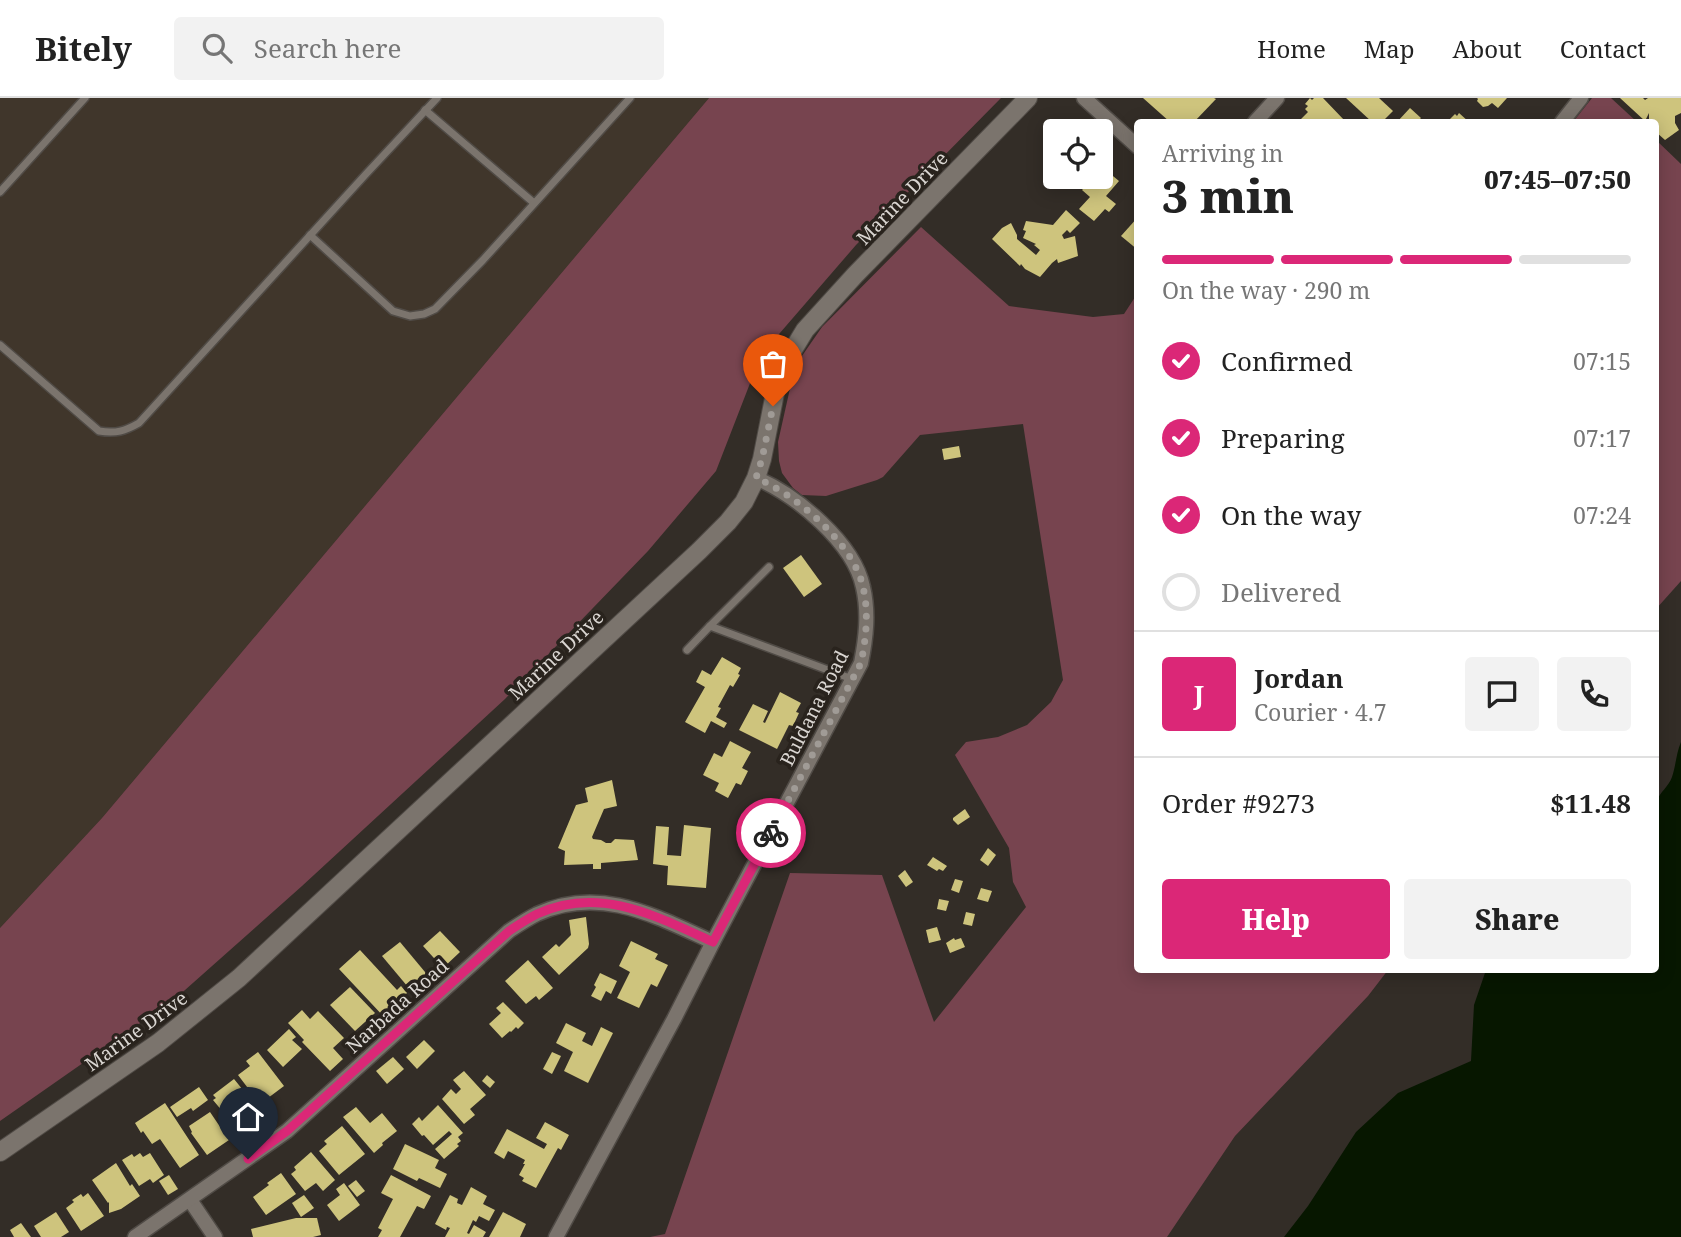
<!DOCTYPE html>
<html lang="en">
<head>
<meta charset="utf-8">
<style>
  :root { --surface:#fff; --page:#f2f2f2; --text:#222; --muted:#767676; --line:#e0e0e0; --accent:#db2777 }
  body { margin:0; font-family:"Noto Serif",serif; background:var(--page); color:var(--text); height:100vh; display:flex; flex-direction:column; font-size:26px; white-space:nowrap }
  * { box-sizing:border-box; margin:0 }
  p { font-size:23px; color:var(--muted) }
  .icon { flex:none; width:38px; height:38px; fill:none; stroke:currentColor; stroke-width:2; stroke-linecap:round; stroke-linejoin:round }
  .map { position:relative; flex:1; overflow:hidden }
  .panel { position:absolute; left:1134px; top:21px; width:525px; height:854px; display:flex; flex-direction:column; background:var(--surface); border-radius:7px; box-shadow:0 4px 18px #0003 }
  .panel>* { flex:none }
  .tools { position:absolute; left:1043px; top:21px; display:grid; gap:14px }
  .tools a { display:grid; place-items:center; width:70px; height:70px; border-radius:7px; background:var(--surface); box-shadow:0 4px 18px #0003; font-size:35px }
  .pin { position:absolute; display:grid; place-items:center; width:60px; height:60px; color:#fff; margin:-72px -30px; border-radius:50% 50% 50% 0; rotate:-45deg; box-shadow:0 0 7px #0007 }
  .pin .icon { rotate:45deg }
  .courier { position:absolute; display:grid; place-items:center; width:70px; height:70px; margin:-35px; border:5px solid #db2777; border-radius:50%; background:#fff; color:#222; box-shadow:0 2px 9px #0007 }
  .summary em { font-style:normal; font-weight:800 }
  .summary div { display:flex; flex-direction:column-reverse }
  .summary { display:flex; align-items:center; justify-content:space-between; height:119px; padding:0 28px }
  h1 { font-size:46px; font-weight:800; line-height:52px }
  .bar { display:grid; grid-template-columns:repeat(4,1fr); gap:10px 7px; align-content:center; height:84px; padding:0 28px }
  .bar i { height:9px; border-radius:5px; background:var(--line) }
  .bar .current { background:var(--accent) }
  .bar p { grid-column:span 4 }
  .line { display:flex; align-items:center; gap:18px; padding:0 28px; border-top:2px solid var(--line) }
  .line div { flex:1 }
  .round { display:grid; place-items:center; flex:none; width:74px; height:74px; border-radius:7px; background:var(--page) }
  ol { padding:0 28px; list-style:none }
  li { display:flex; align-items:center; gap:21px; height:77px }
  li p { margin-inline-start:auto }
  li .icon { padding:7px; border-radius:50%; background:var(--accent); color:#fff; stroke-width:4 }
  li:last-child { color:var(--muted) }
  li i { width:38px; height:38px; border:4px solid var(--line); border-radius:50% }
  .button { display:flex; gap:14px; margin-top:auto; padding:14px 28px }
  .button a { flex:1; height:80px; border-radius:7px; background:var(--accent); color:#fff; font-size:28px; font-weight:800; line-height:80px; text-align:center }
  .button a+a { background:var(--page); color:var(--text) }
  header { display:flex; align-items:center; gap:42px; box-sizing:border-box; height:98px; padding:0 35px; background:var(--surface); border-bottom:2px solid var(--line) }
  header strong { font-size:33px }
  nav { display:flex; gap:38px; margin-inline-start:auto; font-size:24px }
  .search { width:490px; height:63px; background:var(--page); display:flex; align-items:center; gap:18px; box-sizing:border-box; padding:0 24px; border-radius:7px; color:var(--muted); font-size:26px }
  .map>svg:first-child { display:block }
</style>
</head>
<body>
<header>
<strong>Bitely</strong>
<div class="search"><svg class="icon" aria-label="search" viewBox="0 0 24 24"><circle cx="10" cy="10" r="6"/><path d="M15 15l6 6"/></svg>Search here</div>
<nav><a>Home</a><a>Map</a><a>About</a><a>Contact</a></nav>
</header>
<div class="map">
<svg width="1681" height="1139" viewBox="0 0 1681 1139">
  <rect width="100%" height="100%" fill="#332d27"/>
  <polygon fill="#40362b" points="0,0 709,0 102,720 0,830"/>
  <g fill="#77444f">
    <polygon points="709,0 1001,0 856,147 761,257 716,373 648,453 505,601 302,788 176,900 0,1023 0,830 102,720"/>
    <polygon points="1592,0 1611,0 1637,24 1573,24"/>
    <polygon points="1656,42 1681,66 1681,483 1656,511"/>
    <polygon points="921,129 1009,208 1093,219 1124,216 1137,196 1138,872 1388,872 1368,898 1235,1038 1167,1139 650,1139 665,1136 790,775 882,777 934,924 1026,809 1013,784 1009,750 955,657 966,644 998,639 1027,627 1051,604 1063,582 1023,326 920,337 883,379 877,382 826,398 802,397 793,390 782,375 779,363 778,344 795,268 822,229"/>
  </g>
  <path fill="#071700" d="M 1681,644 L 1681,1139 L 1284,1139 L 1308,1108 L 1356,1034 L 1398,995 L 1471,963 L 1474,907 L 1486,872 L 1656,872 L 1656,704 C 1660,694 1669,688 1672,679 C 1676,667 1676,656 1681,644 Z"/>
  <g fill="#cec47d">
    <polygon points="1143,0 1214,0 1216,1 1194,24 1170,24"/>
    <polygon points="1310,0 1312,2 1314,0 1323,0 1345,23 1343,24 1301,24 1299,23 1308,14 1305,11 1308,8 1305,6"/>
    <polygon points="1346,0 1379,0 1393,13 1382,24 1372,24"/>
    <polygon points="1477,0 1507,0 1498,10 1492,5 1488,8 1483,9 1477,3 1478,1"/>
    <polygon points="1620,0 1643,0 1645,2 1648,0 1681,0 1681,15 1675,18 1675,25 1679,32 1665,42 1656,34 1656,24 1649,24 1649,15 1645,23"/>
    <polygon points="1410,10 1421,20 1419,22 1423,24 1397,24"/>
    <polygon points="1459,15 1469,24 1447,24 1455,16 1457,18"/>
    <polygon points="1102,69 1119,83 1106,98 1116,106 1109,114 1105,111 1094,123 1079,111 1090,99 1082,92 1094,79 1101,79 1101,71"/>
    <polygon points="1066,112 1080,125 1070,135 1067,132 1062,137 1064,141 1075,138 1078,158 1058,165 1057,161 1052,165 1040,179 1025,171 1021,166 1020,168 992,141 1002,130 1011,125 1017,137 1017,141 1036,157 1040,152 1034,147 1036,146 1023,140 1026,133 1023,132 1026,123 1053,127"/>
    <polygon points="1138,119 1138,152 1121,138"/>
    <polygon points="959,348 961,359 944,362 942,351"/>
    <polygon points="801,457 822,486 804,499 783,470"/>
    <polygon points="722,559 741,570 738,576 740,577 733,589 730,587 718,609 721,610 716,619 727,625 724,630 711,623 705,635 685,624 705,589 696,584 702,572 711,577"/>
    <polygon points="780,594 801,605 796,614 799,615 793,628 789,627 777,651 739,632 753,606 768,613 763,624 765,625"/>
    <polygon points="730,643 751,654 742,670 748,673 741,687 736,685 728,700 715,693 719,685 703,677 714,655 722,659"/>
    <polygon points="612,682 617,708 604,711 592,739 593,741 601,742 606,745 611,745 615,741 634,742 638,762 601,765 601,771 593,771 593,766 564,767 565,753 558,750 576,707 588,704 585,690"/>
    <polygon points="965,711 970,719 958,727 953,722 953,720"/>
    <polygon points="684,727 711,730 706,790 667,787 668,768 653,766 656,728 669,729 667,757 681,758"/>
    <polygon points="988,750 996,757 988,768 980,762"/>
    <polygon points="933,759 947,768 943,773 939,771 937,773 927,767"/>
    <polygon points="905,772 913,784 906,789 898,778"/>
    <polygon points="955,781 963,783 959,795 951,792"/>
    <polygon points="981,790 992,793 988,804 977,801"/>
    <polygon points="939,801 949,803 946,813 937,811"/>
    <polygon points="966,814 975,816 972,828 963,826"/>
    <polygon points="586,819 589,846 588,850 559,877 542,859 556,846 559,849 571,837 569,822"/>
    <polygon points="937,829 941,842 929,845 926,832"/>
    <polygon points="440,833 460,854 443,870 423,848"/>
    <polygon points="954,840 955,842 961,840 965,849 950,855 946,845"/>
    <polygon points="631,843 658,856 655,861 668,867 657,889 651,886 639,910 617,900 630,874 619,868"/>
    <polygon points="400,844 430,880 413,895 382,858"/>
    <polygon points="360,852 397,892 401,888 407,895 398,904 401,907 386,921 339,871"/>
    <polygon points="528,862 553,890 539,902 536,898 526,906 505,883"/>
    <polygon points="600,875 617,883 611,896 606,893 601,903 591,898 596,889 594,887"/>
    <polygon points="350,889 375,915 355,933 330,907"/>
    <polygon points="503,904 524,925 518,931 516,929 511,934 510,933 502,940 489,926 501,915 496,910"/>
    <polygon points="302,912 310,921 318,913 344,940 333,950 343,961 330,973 302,944 304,942 288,925"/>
    <polygon points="566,925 586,935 582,943 592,948 601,929 613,935 588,985 564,973 573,954 556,945"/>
    <polygon points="289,931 296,939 292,942 302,951 283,969 267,952"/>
    <polygon points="424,942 435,953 417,971 406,959"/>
    <polygon points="258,954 284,988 260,1006 238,977 250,968 246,963"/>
    <polygon points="552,954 561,958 552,976 543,971"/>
    <polygon points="393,959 404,971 387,986 376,973"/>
    <polygon points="464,973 486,997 470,1011 475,1017 464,1026 442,1001 451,991 456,996 461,991 453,982"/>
    <polygon points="487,977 495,984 490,990 482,983"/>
    <polygon points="234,981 256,1008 233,1026 213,1002 216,1000 213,997"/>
    <polygon points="199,989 208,1002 193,1013 191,1010 177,1019 170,1009"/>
    <polygon points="165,1005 199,1057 180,1070 160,1041 152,1046 143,1033 141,1035 135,1025"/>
    <polygon points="438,1007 463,1035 458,1039 461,1043 457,1046 459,1048 444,1061 435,1051 452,1036 449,1033 433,1047 424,1037 422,1038 412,1026 419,1019 422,1023"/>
    <polygon points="356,1009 370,1025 382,1015 397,1033 382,1045 383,1047 374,1055 343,1019"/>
    <polygon points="210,1014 229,1042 207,1057 191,1035 192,1034 189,1028"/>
    <polygon points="545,1024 569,1037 561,1052 558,1050 536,1090 522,1083 524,1080 519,1077 525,1066 523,1066 525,1062 508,1053 504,1061 494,1055 507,1031 544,1051 547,1046 536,1040"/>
    <polygon points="342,1028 365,1056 339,1077 319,1053 327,1046 324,1043"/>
    <polygon points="405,1046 439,1062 435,1070 447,1076 440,1090 419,1080 417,1083 393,1071"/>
    <polygon points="311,1054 335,1082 323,1093 316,1085 305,1093 291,1076 296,1072 294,1069"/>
    <polygon points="140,1055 143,1059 150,1055 164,1077 153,1085 150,1081 139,1088 122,1062 132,1056 134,1059"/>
    <polygon points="116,1065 130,1088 132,1086 140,1098 121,1111 109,1115 109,1104 108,1105 92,1082"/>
    <polygon points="281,1075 296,1096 266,1117 253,1099 269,1087 267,1085"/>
    <polygon points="169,1077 178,1091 168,1097 159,1083"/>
    <polygon points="391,1077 431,1098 424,1111 417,1108 400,1139 378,1139 382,1132 378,1130 393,1101 381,1095"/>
    <polygon points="356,1082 365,1093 357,1099 348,1088"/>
    <polygon points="344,1085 360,1107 339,1123 327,1107 340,1097 336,1091"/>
    <polygon points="471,1089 487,1098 483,1106 495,1112 489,1123 479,1118 476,1124 473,1122 467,1135 469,1136 474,1127 486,1134 483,1139 445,1139 450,1130 447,1129 446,1132 435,1126 450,1097 458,1101 457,1105 462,1107"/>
    <polygon points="88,1095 104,1118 81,1133 66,1110 74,1104 72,1102 81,1096 83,1099"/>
    <polygon points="304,1097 314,1110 301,1119 292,1105"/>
    <polygon points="56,1114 69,1134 61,1139 41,1139 34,1128"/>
    <polygon points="503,1114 526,1126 520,1139 489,1139"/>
    <polygon points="296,1120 317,1120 321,1137 313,1139 253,1139 251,1131"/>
    <polygon points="21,1125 31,1139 14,1139 10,1132"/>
  </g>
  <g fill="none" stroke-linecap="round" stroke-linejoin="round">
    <defs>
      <g id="service">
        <polyline points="425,12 534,105"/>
        <polyline points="0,94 85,0"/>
        <polyline points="310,137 393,213 410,218 424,216 435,211 483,162 630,0"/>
        <path d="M 0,247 L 99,333 C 116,336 125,333 139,325 L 366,76 L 437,0"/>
        <polyline points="710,528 769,469"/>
        <polyline points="687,552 710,528 852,581"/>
      </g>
      <g id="minor">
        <polyline points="1084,0 1138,49"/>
        <polyline points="1255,24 1277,0"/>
        <polyline points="1562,24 1581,0"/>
        <polyline points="190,1102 215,1139"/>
        <path d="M 135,1139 L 287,1033 L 509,833 C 518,827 527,821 537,816 C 600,787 655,818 713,844"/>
        <path d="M 556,1139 L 674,921 L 713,844 L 861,565 C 866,540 869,515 863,489 C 854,445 796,397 756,380"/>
      </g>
      <polyline id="tertiary" points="0,1054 158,945 239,880 699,453 728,424 744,404 756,380 762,361 776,290 788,260 805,232 855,177 1028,0"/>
    </defs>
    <use href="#service" stroke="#504b46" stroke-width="10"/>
    <use href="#minor" stroke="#504b46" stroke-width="17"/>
    <use href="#tertiary" stroke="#504b46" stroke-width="20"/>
    <use href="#service" stroke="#7b746d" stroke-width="7"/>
    <use href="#minor" stroke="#7b746d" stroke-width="14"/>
    <use href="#tertiary" stroke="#7b746d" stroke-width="18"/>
  </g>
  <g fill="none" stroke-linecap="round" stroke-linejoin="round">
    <path stroke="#a09b96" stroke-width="7" stroke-dasharray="0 12.6" d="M 771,735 L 861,565 C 866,540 869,515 863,489 C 854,446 795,396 756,380 L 762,361 L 773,308"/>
    <path stroke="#db2777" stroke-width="9" d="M 248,1061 L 287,1033 L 305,1017 L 509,833 C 518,827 527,821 537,816 C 599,787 656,818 713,844 L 771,735"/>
  </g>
  <g text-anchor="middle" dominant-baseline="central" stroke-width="7" stroke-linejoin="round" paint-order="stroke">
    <g font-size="19" fill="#dad6d2" stroke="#29231d">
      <text transform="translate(902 100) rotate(-46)">Marine Drive</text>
      <text transform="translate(556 557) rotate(-43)">Marine Drive</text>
      <text transform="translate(814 610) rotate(-63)">Buldana Road</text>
      <text transform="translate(397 908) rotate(-42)">Narbada Road</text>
      <text transform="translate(136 933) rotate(-36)">Marine Drive</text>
    </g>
  </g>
</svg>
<div class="tools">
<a><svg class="icon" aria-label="locate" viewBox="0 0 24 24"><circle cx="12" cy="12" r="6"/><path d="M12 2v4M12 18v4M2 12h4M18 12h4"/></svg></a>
</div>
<div class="pin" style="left:773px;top:308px;background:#ea580c"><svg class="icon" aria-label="bag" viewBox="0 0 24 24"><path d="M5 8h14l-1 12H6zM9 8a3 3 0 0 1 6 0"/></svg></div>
<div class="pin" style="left:248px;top:1061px;background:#1f2937"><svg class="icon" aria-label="home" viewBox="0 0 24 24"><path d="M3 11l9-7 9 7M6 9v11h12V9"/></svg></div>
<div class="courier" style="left:771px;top:735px"><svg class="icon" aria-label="bike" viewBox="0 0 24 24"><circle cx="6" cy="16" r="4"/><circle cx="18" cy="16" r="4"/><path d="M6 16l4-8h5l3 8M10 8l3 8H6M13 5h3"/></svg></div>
<section class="panel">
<div class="summary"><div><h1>3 min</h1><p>Arriving in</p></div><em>07:45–07:50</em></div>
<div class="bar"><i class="current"></i><i class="current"></i><i class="current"></i><i></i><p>On the way · 290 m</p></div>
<ol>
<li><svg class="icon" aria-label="check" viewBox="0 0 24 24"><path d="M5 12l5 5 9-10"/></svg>Confirmed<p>07:15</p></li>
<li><svg class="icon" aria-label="check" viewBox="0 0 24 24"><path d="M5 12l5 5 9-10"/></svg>Preparing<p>07:17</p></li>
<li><svg class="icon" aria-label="check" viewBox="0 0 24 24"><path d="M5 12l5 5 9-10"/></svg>On the way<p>07:24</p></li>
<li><i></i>Delivered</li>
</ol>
<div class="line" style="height:126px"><b class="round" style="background:var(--accent);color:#fff">J</b><div><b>Jordan</b><p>Courier · 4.7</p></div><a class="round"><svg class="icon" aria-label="chat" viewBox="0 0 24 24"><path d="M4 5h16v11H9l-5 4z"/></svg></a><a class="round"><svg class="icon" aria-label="phone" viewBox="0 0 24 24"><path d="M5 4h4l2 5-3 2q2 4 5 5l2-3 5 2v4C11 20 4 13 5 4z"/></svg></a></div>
<div class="line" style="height:91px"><div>Order #9273</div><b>$11.48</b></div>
<div class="button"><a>Help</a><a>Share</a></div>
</section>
</div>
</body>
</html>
